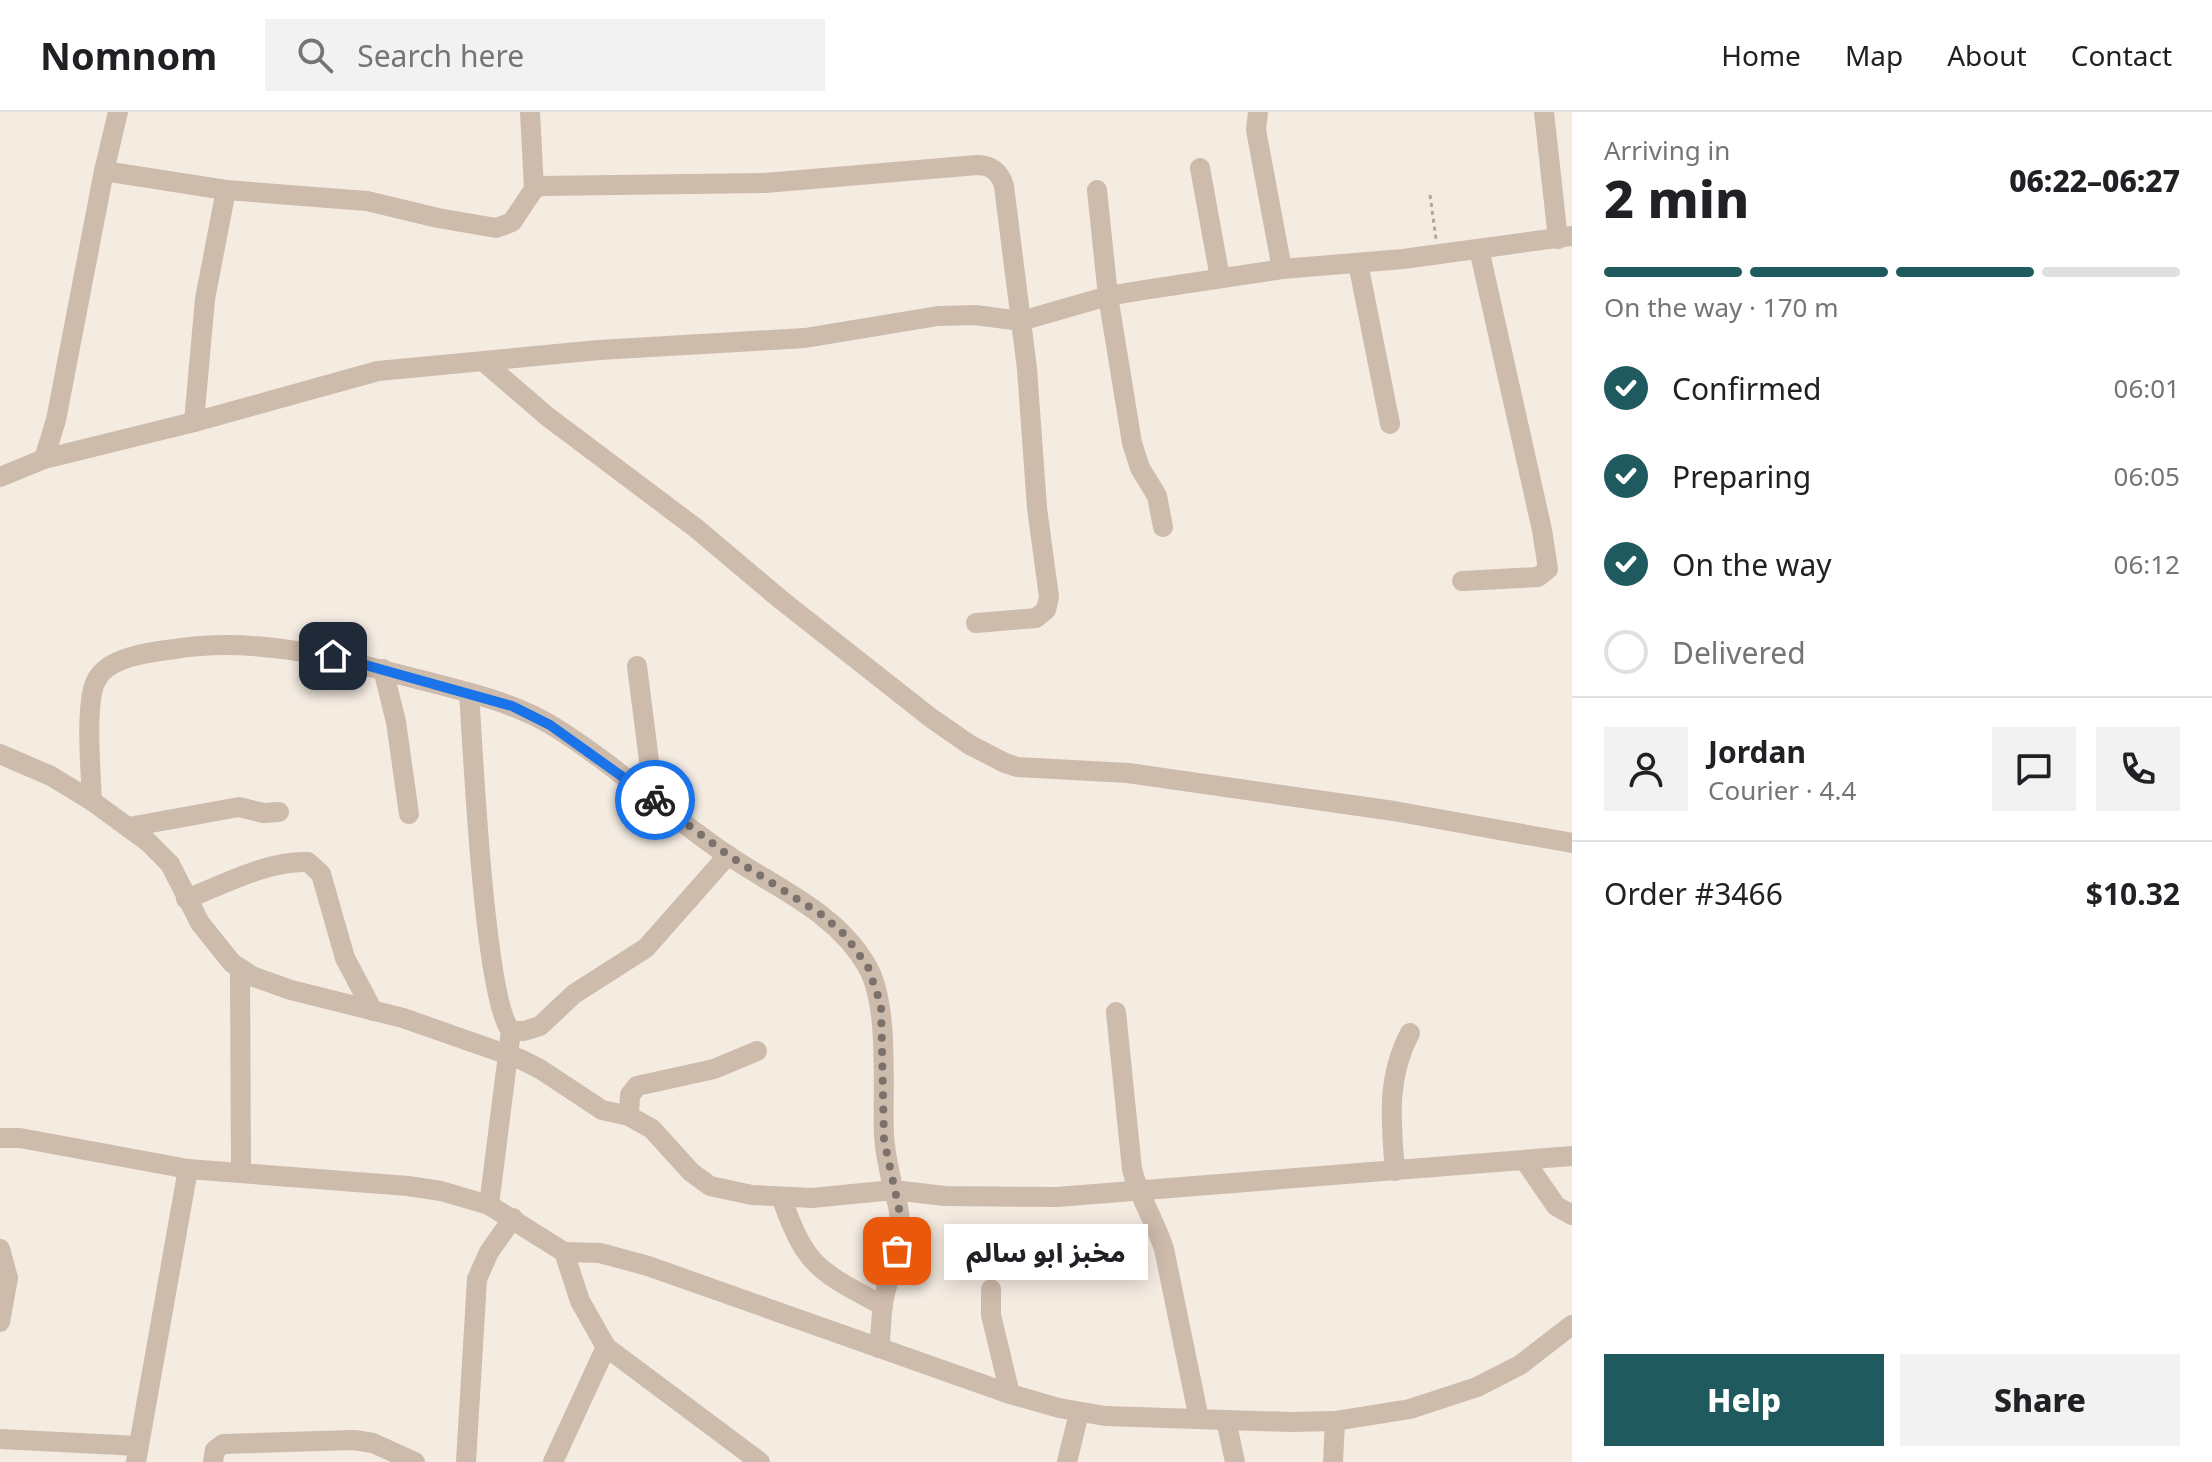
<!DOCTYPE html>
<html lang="en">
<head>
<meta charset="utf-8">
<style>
  :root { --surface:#fff; --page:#f2f2f2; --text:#202124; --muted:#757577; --line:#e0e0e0; --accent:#1f5a5e }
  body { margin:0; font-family:"Noto Sans","Noto Sans Arabic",sans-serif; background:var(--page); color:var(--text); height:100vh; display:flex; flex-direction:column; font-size:30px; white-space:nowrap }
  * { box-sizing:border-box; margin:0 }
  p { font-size:26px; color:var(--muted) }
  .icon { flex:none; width:44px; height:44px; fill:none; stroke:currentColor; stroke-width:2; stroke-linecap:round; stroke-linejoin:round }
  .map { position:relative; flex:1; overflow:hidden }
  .panel { display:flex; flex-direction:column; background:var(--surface); width:640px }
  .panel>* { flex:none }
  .pin { position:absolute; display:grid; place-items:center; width:68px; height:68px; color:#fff; margin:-34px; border-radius:16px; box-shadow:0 4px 12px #0006 }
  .courier { position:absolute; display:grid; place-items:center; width:80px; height:80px; margin:-40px; border:6px solid #1a73e8; border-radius:50%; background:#fff; color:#222; box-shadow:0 2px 10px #0007 }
  .bubble { position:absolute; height:56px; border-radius:0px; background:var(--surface); box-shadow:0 4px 20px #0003; font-size:26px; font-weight:800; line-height:56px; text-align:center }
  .summary em { font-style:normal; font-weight:800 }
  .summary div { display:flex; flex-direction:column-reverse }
  .summary { display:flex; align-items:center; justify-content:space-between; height:136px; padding:0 32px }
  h1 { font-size:52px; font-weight:800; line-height:60px }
  .bar { display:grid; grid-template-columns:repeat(4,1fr); gap:12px 8px; align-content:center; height:96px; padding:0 32px }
  .bar i { height:10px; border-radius:6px; background:var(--line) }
  .bar .on { background:var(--accent) }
  .bar p { grid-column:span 4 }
  .line { display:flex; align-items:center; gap:20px; padding:0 32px; border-top:2px solid var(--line) }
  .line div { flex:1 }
  .round { display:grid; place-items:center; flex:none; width:84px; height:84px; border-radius:0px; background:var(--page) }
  ol { padding:0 32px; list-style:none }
  li { display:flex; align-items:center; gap:24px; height:88px }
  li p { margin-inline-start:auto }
  li .icon { padding:8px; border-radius:50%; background:var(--accent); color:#fff; stroke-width:4 }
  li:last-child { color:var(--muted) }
  li i { width:44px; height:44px; border:4px solid var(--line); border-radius:50% }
  .cta { display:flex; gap:16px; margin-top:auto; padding:16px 32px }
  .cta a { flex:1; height:92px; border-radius:0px; background:var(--accent); color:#fff; font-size:32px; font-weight:800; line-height:92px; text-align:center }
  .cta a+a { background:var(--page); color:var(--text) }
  header { display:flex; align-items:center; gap:48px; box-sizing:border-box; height:112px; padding:0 40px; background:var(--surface); border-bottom:2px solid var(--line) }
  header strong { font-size:38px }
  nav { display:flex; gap:44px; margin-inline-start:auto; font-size:28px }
  .search { width:560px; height:72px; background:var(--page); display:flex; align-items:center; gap:20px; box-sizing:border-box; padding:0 28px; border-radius:0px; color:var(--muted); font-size:30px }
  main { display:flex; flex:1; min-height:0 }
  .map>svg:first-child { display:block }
</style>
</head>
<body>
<header>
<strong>Nomnom</strong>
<div class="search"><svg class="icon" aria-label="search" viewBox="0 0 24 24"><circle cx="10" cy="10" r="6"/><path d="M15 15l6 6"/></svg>Search here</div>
<nav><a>Home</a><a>Map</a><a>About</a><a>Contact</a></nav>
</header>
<main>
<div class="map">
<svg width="1572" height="1350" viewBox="0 0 1572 1350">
  <rect width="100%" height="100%" fill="#f4ebe1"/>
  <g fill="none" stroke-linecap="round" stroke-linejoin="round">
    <polyline stroke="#b9a596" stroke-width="3" stroke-dasharray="4 4" stroke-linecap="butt" points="1430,83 1436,127"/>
    <g stroke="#cdbbac" stroke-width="20">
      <polyline points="530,0 534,77"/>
      <polyline points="1258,0 1256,18 1282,157"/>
      <polyline points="1544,0 1558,127"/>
      <polyline points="1200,56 1220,166"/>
      <path d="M 104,59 L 226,78 L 367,89 L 438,106 L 496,116 L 512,110 L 534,77 L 541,74 L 765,71 L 977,53 C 991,53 1000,60 1004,74 L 1027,257 L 1037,396 L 1049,485 L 1046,498 L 1036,506 L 976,511"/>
      <polyline points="1097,78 1108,184 1132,331 1140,356 1157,384 1163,415"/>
      <polyline points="1358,151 1390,312"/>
      <polyline points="484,250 548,305 697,417 780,487 931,606 970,633 1005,651 1017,655 1128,661 1394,699 1572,731"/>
      <polyline points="194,310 205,187 226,78"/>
      <polyline points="44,347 56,308 104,59 118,0"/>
      <polyline points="0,365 44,347 194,310 378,259 599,238 805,226 938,204 975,203 1021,209 1108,184 1144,178 1282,157 1403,147 1572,124"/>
      <polyline points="1462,469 1538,465 1548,457 1542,418 1479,137"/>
      <polyline points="637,554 654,688"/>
      <polyline points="383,557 396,610 409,702"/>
      <path d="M 469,581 C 473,637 484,887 511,919 L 489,1093"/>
      <path d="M 0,642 L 51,664 L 92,689 L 148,730 L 170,752 L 200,811 L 232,851 L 254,865 L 291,878 L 403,906 L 520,947 L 540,957 L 602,998 L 629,1004 L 652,1017 L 691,1060 L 710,1074 L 752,1083 L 812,1086 L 893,1078 C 910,1117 890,1153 883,1191 C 881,1206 881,1222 879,1236"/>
      <path d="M 92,689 C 91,662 84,588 97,567 C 110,544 152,540 175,537 C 263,523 345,549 429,570 C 471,581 514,591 551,613 C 614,651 668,704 729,744 C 778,777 837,801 867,854 C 890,893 882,977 884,1024 C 885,1042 890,1060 893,1078 L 945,1084 L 1057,1085 L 1572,1044"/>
      <polyline points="129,715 239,695 263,701 279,700"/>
      <path d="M 186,787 C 223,773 268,748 308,750 L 321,762 L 345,846 L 373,899"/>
      <polyline points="240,858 241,1059"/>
      <path d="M 1116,900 L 1132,1057 C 1139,1085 1155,1109 1164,1137 L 1199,1307"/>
      <polyline points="511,919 524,919 540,914 574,882 646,836 728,743"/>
      <polyline points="629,1004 630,983 637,974 714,957 757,939"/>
      <polyline points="0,1026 20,1026 188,1057 408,1074 441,1079 489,1093 564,1140 580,1189 606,1235 760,1350"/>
      <polyline points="1525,1049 1556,1094 1572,1103"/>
      <path d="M 1395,1059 C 1391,1010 1386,966 1410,921"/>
      <path d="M 781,1085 C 788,1103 794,1122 805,1138 C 822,1165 856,1178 883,1194"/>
      <polyline points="0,1137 8,1166 0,1210"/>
      <polyline points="564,1140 600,1141 648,1154 1010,1282 1059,1296 1105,1304 1291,1310 1335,1309 1410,1297 1477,1275 1520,1253 1572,1213"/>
      <polyline points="991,1177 991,1203 1010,1282"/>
      <polyline points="1226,1308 1235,1350"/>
      <polyline points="0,1327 138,1334"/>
      <polyline points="136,1350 188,1057"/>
      <polyline points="213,1350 215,1338 223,1332 354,1328 373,1331 415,1350"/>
      <polyline points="466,1350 477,1167 489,1140 513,1106"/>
      <polyline points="553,1350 606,1235"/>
      <polyline points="1067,1350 1079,1301"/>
      <polyline points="1333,1350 1335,1309"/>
    </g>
  </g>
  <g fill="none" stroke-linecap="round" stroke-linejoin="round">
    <polyline stroke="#7c716b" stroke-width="8" stroke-dasharray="0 14.4" points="655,688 728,743 822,803 845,823 868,855 881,893 884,1028 901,1106 897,1139"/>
    <polyline stroke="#1a73e8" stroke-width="10" points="333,544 512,594 550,613 655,688"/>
  </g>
</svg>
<div class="pin" style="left:897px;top:1139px;background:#ea580c"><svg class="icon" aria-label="bag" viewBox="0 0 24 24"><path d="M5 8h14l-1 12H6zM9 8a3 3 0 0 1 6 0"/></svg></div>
<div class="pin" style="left:333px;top:544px;background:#1f2937"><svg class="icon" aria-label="home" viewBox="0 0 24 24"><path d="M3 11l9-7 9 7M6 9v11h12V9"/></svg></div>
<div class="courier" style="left:655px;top:688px"><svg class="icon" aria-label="bike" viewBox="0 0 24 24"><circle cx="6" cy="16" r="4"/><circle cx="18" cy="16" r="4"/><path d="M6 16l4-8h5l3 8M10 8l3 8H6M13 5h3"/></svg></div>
<div class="bubble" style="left:944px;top:1112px;width:204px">مخبز ابو سالم</div>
</div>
<section class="panel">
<div class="summary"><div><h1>2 min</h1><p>Arriving in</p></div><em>06:22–06:27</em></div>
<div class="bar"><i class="on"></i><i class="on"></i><i class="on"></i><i></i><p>On the way · 170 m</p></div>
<ol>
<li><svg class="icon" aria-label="check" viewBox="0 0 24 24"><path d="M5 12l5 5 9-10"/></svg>Confirmed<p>06:01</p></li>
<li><svg class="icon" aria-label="check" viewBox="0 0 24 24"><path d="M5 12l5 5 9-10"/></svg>Preparing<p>06:05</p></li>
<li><svg class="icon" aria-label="check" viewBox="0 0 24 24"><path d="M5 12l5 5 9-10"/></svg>On the way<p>06:12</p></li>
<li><i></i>Delivered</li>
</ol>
<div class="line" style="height:144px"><a class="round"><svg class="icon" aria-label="person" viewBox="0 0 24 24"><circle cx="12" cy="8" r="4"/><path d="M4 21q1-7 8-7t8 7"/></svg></a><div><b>Jordan</b><p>Courier · 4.4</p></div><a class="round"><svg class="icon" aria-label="chat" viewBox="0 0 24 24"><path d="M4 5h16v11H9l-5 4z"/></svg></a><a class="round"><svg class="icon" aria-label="phone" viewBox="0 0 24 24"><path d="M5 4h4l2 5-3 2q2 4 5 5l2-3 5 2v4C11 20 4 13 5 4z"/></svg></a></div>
<div class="line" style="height:104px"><div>Order #3466</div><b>$10.32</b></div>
<div class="cta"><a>Help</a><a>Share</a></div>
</section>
</main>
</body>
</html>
